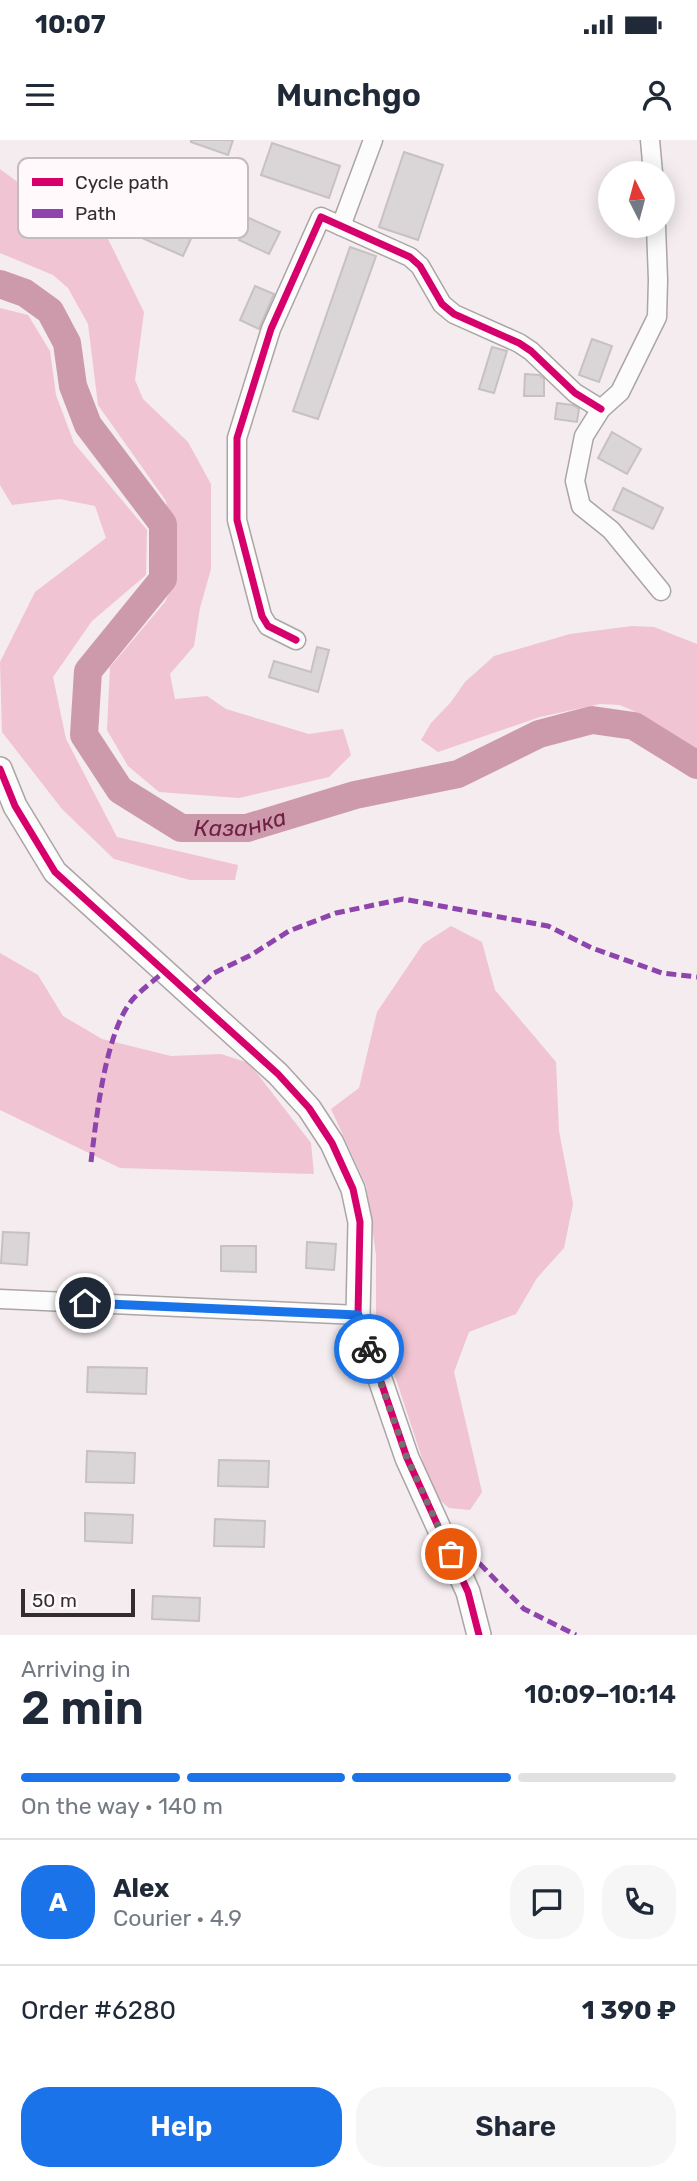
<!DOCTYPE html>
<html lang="en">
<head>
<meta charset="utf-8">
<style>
  :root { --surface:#fff; --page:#f6f6f7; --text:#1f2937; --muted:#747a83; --line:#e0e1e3; --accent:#1a73e8 }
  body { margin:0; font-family:Rubik,sans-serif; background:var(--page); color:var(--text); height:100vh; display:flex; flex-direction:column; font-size:26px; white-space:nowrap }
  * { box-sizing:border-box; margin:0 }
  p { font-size:23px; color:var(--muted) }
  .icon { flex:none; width:38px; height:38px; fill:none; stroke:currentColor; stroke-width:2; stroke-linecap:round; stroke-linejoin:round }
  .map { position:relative; height:1495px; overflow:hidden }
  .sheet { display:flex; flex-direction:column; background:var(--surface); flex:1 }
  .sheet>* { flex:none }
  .needle { width:46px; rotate:354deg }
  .fabs { position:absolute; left:598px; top:21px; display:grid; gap:14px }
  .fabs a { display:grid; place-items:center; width:77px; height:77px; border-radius:50%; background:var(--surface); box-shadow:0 4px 18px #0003; font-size:35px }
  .scale { position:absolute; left:21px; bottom:18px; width:114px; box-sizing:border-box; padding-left:7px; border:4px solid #322d2e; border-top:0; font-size:19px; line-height:24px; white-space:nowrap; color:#322d2e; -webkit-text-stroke:5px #fff9fb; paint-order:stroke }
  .pin { position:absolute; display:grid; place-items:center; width:60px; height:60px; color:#fff; margin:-30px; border:4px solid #fff; border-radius:50%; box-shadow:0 2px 7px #0007 }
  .courier { position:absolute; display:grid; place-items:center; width:70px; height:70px; margin:-35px; border:5px solid #1a73e8; border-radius:50%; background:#fff; color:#222; box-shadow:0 2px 9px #0007 }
  .summary em { font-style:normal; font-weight:600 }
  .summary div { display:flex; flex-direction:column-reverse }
  .summary { display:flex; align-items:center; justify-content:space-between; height:119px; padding:0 21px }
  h1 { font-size:46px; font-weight:600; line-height:52px }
  .bar { display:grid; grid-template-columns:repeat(4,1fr); gap:10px 7px; align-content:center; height:84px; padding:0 21px }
  .bar i { height:9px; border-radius:5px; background:var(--line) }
  .bar .current { background:var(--accent) }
  .bar p { grid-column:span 4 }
  .line { display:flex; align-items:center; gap:18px; padding:0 21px; border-top:2px solid var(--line) }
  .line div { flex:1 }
  .round { display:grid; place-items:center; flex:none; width:74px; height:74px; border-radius:28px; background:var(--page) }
  .action { display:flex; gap:14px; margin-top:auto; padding:14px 21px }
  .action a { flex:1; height:80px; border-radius:28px; background:var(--accent); color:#fff; font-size:28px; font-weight:600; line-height:80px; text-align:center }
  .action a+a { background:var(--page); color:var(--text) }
  .status { display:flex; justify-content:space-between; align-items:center; height:49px; padding:0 35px; background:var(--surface); direction:ltr }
  .status svg { height:19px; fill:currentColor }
  header { display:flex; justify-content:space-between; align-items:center; height:91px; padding:0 21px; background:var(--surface); font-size:32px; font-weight:600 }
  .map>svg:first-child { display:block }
</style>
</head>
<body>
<div class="status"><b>10:07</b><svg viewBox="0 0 49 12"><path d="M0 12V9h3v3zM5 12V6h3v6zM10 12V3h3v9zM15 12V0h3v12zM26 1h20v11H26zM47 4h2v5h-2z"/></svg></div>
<header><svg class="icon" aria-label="menu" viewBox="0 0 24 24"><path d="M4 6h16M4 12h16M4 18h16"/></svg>Munchgo<svg class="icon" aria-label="person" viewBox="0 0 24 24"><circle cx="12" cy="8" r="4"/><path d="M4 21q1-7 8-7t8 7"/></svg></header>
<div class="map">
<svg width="697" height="1495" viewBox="0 0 697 1495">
  <rect width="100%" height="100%" fill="#f4ecee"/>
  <g fill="#f0c4d3">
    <polygon points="0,29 95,99 108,99 144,172 135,240 143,259 188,302 211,344 211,429 200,468 194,506 170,534 175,559 207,556 226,569 309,594 343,589 351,615 329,637 239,658 159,652 128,626 107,590 110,527 165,462 174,442 175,422 166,361 98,265 88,184 68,148 53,135 0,113"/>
    <polygon points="0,168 28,175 50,211 56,255 74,303 147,390 146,435 92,481 53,537 66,599 117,697 238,725 235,740 190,740 114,719 62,669 2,592 0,522 35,452 106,398 95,366 60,359 12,365 0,345"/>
    <polygon points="632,486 654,487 697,504 697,612 640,574 620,565 600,564 540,577 438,612 421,600 431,583 451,562 465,542 494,516 570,494"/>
    <polygon points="451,786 482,802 495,850 556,922 559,991 573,1064 564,1108 537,1138 516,1174 469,1192 454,1232 482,1352 470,1370 449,1368 434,1355 376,1178 376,1115 366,1045 331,969 359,948 377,872 423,804"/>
    <polygon points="0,813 38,835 63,876 102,899 171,916 221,914 249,923 311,1003 314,1034 120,1028 0,970"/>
  </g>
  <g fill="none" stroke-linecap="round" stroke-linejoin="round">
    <path stroke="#cd9aac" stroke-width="28" id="s1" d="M 0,144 L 25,153 L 50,171 L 67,203 L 73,246 L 88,285 L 163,384 L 163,439 L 88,531 L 84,595 L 120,650 L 181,688 L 247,688 L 355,655 L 458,634 L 539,594 L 592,580 L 634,586 L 697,625"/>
  </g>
  <g fill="#dad5d6" stroke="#c7c1c3" stroke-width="2">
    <polygon points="191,0 233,0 228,15 191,2"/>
    <polygon points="272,3 340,26 329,58 261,35"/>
    <polygon points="404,12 443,25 418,100 379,87"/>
    <polygon points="138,64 195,90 183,116 126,91"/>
    <polygon points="249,78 280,92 269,114 239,100"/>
    <polygon points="350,107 376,116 318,279 293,271"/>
    <polygon points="255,146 274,154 259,189 240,180"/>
    <polygon points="592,199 612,206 599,242 579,235"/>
    <polygon points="492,207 507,211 494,253 479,249"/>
    <polygon points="525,234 539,235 544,239 544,256 524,256"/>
    <polygon points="557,263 573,265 579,269 577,282 555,279"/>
    <polygon points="612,292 641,309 627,334 598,318"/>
    <polygon points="623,348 663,368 653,389 613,370"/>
    <polygon points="317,507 329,510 318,552 269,537 274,521 311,532"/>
    <polygon points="3,1092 29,1093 27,1125 1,1123"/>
    <polygon points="307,1102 336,1104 334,1130 306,1128"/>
    <polygon points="221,1106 256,1106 256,1132 221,1131"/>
    <polygon points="88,1227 147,1228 146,1254 87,1252"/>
    <polygon points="87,1311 135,1313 134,1343 86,1342"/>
    <polygon points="219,1320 269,1321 268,1347 218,1346"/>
    <polygon points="85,1373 133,1375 132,1403 85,1401"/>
    <polygon points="215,1379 265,1381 264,1407 214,1406"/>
    <polygon points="153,1456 200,1458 199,1481 152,1479"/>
  </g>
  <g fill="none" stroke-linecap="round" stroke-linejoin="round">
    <defs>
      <g id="minor">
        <polyline points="650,0 653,33"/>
        <polyline points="341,86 373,0"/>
        <polyline points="656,86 658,140 657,177 620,252 601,269 584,296 575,341 581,366 611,390 661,451"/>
        <polyline points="296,500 268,486 262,476 237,380 237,298 271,189 321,77 410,117 420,126 442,164 454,174 519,203 531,211 575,253 601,269"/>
        <polyline points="0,1159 358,1175"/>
      </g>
      <polyline id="tertiary" points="0,629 15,666 55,732 278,934 309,968 332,1003 353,1049 360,1082 358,1175 407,1318 468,1452 479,1495"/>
    </defs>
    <use href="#minor" stroke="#aba5a6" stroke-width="21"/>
    <use href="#tertiary" stroke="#aba5a6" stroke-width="26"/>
    <use href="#minor" stroke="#fdfcfc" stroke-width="18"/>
    <use href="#tertiary" stroke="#fdfcfc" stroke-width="23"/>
    <g stroke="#8e44ad" stroke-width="5" stroke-dasharray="10 5" stroke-linecap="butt">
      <polyline points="192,853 214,833 251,815 289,791 336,773 403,759 548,786 592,808 662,833 697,837"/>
      <path d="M 91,1022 C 96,981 105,891 133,859 C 142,849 155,840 166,830"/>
      <polyline points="451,1414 480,1424 524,1469 576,1495"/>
    </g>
    <defs>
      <g id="cycleway">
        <polyline points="296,500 268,486 262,476 237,380 237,298 271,189 321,77 410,117 420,126 442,164 454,174 519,203 531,211 575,253 601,269"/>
        <polyline points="0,629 15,666 55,732 278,934 309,968 332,1003 353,1049 360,1082 358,1175 407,1318 468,1452 479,1495"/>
      </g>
    </defs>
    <use href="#cycleway" stroke="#fff9fb" stroke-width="11"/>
    <use href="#cycleway" stroke="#d6006c" stroke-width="7"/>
  </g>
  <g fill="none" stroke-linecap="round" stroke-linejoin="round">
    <polyline stroke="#767071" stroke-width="7" stroke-dasharray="0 12.6" points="369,1209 407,1318 451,1414"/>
    <polyline stroke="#1a73e8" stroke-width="9" points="85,1163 358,1175 369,1209"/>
  </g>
  <g text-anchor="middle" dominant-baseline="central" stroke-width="6" stroke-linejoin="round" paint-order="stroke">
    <g font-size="23" font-style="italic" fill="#711e44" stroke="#fff9fb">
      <text stroke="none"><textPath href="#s1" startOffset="738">Казанка</textPath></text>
    </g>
  </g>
  <rect x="18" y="18" width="230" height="80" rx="10" fill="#fff9fb" stroke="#c2bcbe" stroke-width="2"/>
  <rect x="32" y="38" width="31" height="8" fill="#d6006c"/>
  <rect x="32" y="69" width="31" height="9" fill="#8e44ad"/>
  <g font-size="19" fill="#322d2e">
    <text x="75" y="49">Cycle path</text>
    <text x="75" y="80">Path</text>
  </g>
</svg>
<div class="fabs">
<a><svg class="needle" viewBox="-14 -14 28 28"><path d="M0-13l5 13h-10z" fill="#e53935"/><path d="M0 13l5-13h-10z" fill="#747a83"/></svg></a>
</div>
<div class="scale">50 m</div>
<div class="pin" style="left:451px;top:1414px;background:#ea580c"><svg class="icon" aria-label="bag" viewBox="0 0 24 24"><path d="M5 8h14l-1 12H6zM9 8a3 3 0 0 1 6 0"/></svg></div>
<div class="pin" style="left:85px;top:1163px;background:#1f2937"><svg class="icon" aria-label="home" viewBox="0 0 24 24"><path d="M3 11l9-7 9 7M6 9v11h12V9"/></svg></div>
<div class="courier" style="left:369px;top:1209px"><svg class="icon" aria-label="bike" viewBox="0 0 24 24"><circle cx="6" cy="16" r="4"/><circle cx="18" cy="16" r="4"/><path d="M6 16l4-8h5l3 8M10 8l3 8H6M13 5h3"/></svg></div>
</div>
<section class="sheet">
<div class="summary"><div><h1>2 min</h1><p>Arriving in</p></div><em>10:09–10:14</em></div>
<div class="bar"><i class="current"></i><i class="current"></i><i class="current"></i><i></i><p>On the way · 140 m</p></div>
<div class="line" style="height:126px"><b class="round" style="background:var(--accent);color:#fff">A</b><div><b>Alex</b><p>Courier · 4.9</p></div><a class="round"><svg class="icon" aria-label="chat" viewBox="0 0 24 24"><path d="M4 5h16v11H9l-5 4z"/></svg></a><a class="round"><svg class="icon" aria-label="phone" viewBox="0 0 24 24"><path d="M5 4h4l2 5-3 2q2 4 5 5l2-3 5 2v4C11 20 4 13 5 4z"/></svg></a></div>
<div class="line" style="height:91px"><div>Order #6280</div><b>1 390 ₽</b></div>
<div class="action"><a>Help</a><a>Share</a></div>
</section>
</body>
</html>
